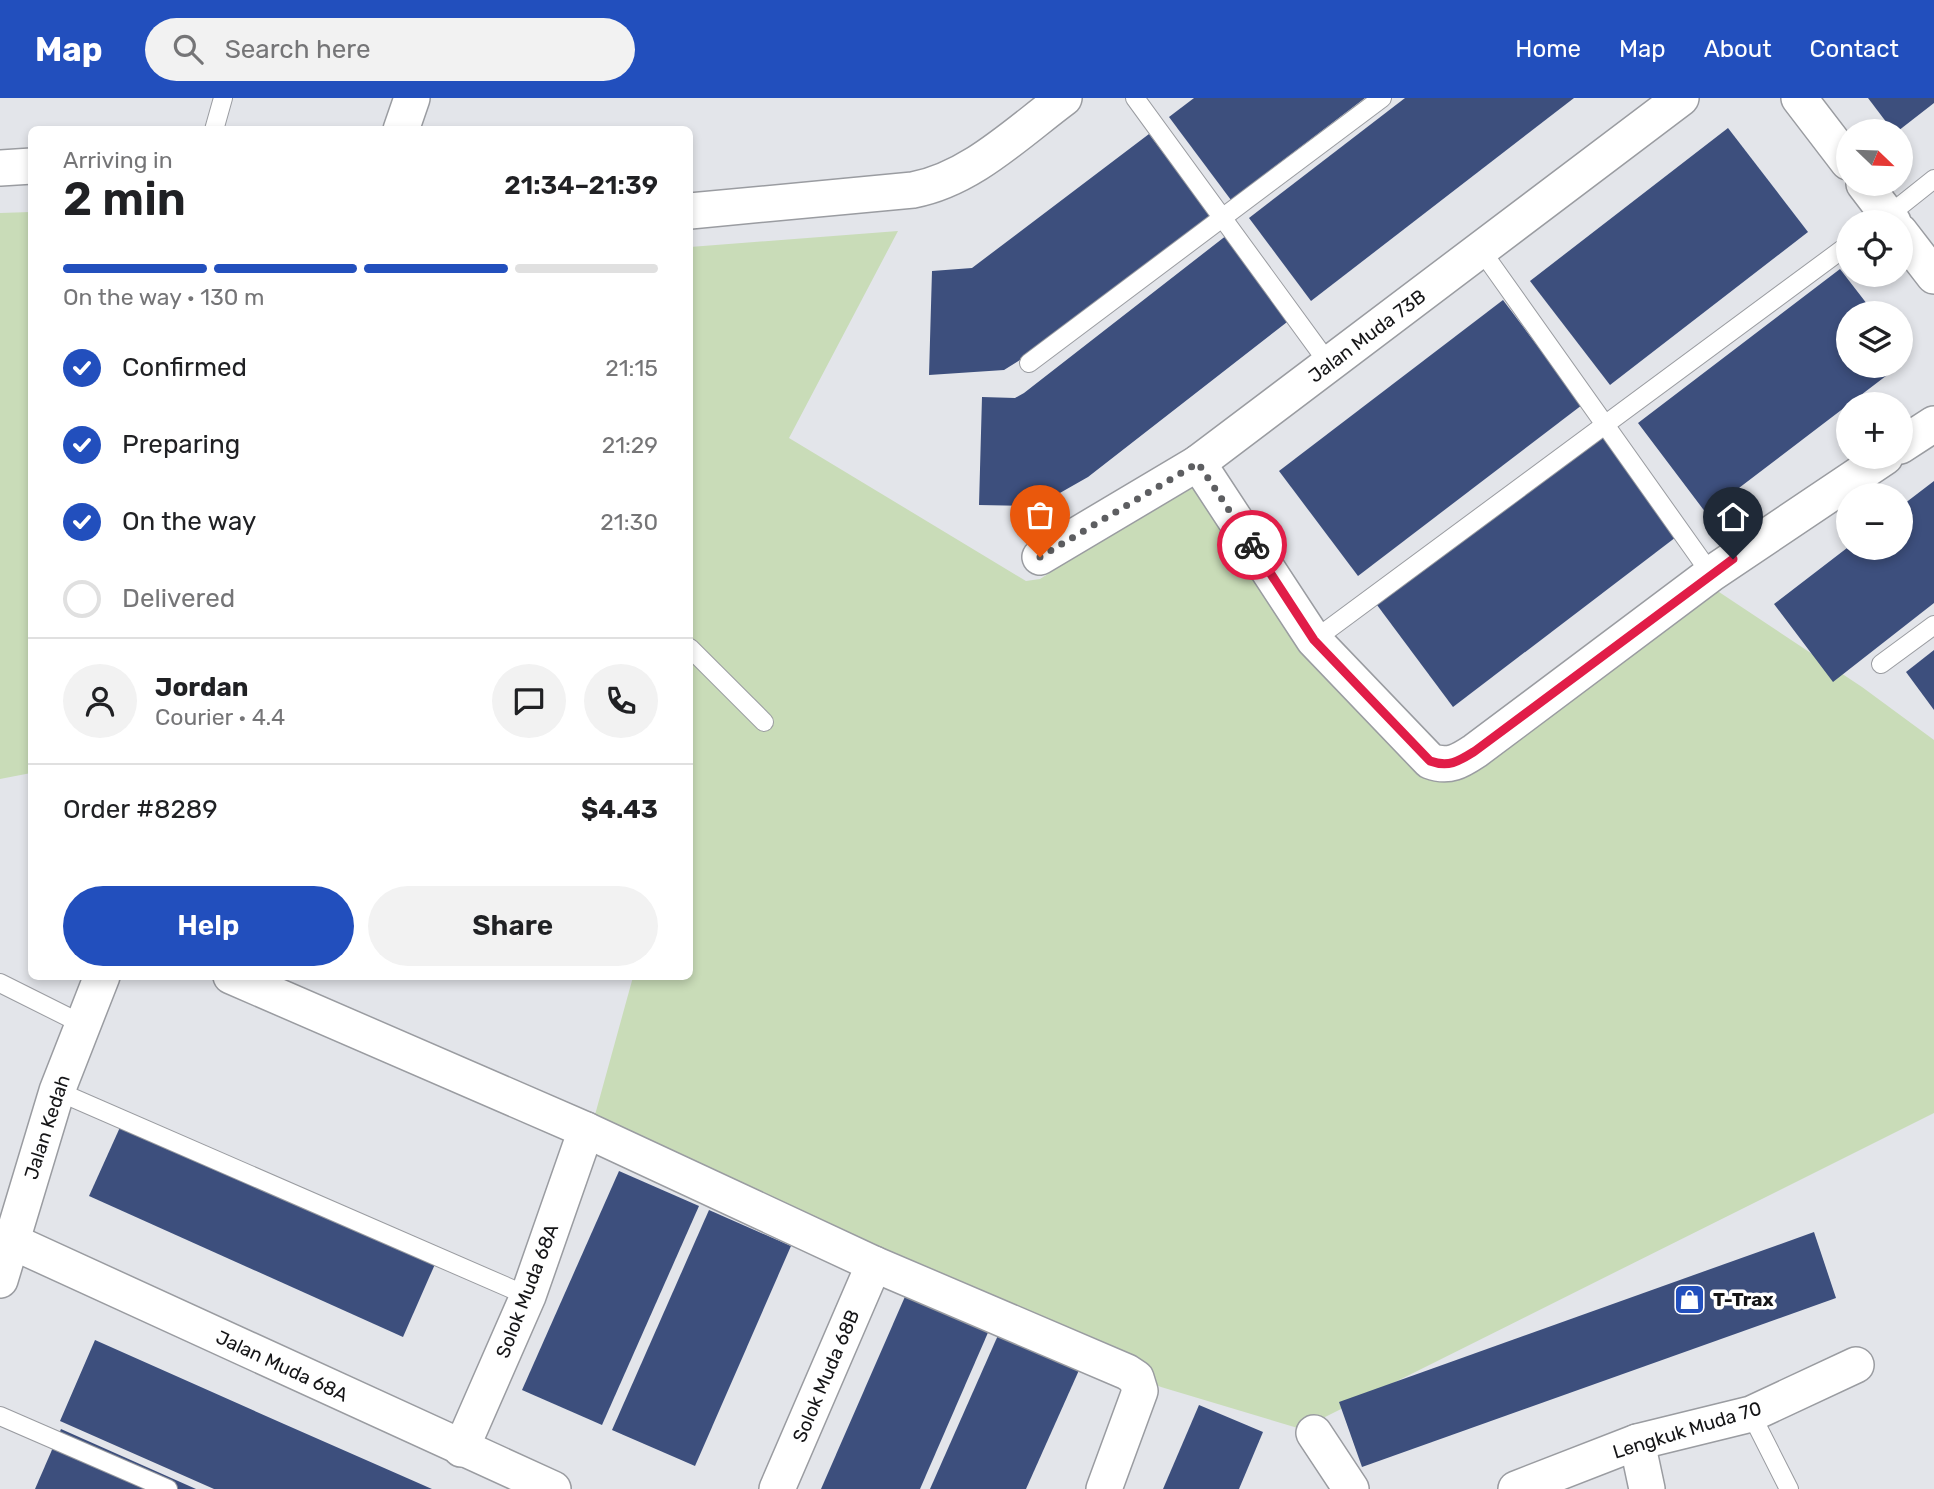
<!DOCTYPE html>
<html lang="en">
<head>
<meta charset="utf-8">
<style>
  :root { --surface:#fff; --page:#f2f2f2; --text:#202124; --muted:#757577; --line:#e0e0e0; --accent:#224fbd }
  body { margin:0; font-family:Rubik,sans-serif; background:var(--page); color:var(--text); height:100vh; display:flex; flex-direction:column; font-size:26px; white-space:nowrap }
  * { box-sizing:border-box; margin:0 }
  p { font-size:23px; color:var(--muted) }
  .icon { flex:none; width:38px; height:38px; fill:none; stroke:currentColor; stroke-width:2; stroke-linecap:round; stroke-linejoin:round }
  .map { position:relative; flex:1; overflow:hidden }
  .drawer { position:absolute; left:28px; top:28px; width:665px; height:854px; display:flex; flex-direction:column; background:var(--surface); border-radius:10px; box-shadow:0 4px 10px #0003 }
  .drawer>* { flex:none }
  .needle { width:46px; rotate:113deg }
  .fabs { position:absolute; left:1836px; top:21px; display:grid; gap:14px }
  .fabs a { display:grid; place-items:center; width:77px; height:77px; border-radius:50%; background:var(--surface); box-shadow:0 4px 10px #0003; font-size:35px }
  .pin { position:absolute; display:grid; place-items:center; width:60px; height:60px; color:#fff; margin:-72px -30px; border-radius:50% 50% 50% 0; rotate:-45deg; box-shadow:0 0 7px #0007 }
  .pin .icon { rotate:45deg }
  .courier { position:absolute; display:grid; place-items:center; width:70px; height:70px; margin:-35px; border:5px solid #e11d48; border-radius:50%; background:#fff; color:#222; box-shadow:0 2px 9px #0007 }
  .headline em { font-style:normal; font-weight:600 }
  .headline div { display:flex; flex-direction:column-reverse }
  .headline { display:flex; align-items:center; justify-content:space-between; height:119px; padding:0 35px }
  h1 { font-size:46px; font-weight:600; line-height:52px }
  .bar { display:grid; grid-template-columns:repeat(4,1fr); gap:10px 7px; align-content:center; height:84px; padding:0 35px }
  .bar i { height:9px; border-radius:5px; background:var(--line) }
  .bar .on { background:var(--accent) }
  .bar p { grid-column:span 4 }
  .line { display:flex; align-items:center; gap:18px; padding:0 35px; border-top:2px solid var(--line) }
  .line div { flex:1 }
  .round { display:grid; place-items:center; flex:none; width:74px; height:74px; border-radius:37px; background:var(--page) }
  ol { padding:0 35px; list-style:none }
  li { display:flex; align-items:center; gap:21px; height:77px }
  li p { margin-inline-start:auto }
  li .icon { padding:7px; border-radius:50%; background:var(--accent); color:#fff; stroke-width:4 }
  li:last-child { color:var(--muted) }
  li i { width:38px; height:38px; border:4px solid var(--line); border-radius:50% }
  .button { display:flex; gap:14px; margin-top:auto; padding:14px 35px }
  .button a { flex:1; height:80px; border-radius:42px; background:var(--accent); color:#fff; font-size:28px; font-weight:600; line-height:80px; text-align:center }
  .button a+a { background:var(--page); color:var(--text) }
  header { display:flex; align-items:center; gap:42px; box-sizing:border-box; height:98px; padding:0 35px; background:var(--accent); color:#fff }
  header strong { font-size:33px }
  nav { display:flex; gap:38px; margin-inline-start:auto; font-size:24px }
  .search { width:490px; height:63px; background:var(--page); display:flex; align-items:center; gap:18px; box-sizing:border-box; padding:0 24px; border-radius:38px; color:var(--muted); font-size:26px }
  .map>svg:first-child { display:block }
</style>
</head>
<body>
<header>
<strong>Map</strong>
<div class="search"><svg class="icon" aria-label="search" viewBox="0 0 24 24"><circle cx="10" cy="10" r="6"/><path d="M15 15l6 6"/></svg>Search here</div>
<nav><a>Home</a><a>Map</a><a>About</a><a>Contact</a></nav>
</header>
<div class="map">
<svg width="1934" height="1391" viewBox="0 0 1934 1391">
  <rect width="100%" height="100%" fill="#e3e5ea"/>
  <g fill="#c9dcb8">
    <polygon points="31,114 31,675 0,681 0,115"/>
    <polygon points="898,133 789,340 1026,483 1040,481 1189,386 1425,665 1716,492 1862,589 1934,642 1934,1015 1301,1331 1161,1289 590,1035 633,879 690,878 690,149"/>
  </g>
  <g fill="#3d4f7d">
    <polygon points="1194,0 1365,0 1231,102 1169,19"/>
    <polygon points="1405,0 1574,0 1311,203 1249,120"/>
    <polygon points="1868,0 1934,0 1934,5 1898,33 1893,33"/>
    <polygon points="1728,30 1808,134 1610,287 1530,183"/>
    <polygon points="1149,36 1212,119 1050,243 1004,272 929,277 932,173 972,170"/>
    <polygon points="1227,137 1291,221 1088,379 1037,408 979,407 982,299 1015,300 1024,295"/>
    <polygon points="1840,171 1874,215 1848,215 1848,268 1899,268 1706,415 1638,325"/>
    <polygon points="1503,202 1582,307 1358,478 1279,373"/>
    <polygon points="1603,335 1680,436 1453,609 1377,507"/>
    <polygon points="1934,383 1934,505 1833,584 1774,506 1847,450 1900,450 1900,409"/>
    <polygon points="1934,552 1934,612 1906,574"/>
    <polygon points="126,1016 439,1157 403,1239 89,1098"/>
    <polygon points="619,1073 699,1108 602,1327 522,1292"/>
    <polygon points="709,1112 791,1148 695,1368 612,1332"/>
    <polygon points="1814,1134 1836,1200 1362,1369 1339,1304"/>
    <polygon points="907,1194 990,1230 920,1391 821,1391"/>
    <polygon points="999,1235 1080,1270 1026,1391 930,1391"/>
    <polygon points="95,1242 284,1326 432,1391 214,1391 60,1323"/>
    <polygon points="1199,1307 1263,1334 1239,1391 1163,1391"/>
    <polygon points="61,1331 196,1391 35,1391"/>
  </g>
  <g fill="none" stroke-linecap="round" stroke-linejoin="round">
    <defs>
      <g id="service">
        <polyline points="1135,0 1329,266"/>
        <polyline points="214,32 223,0"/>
        <polyline points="1885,120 1934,81"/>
        <polyline points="1481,152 1711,476"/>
        <polyline points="1029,265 1382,0"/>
        <polyline points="1314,542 1848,147"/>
        <polyline points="690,550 764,624"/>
        <polyline points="1881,566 1934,527"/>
        <polyline points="0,885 84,927"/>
        <polyline points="57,993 528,1198"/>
        <polyline points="1751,1316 1789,1391"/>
        <polyline points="0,1318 168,1391"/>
      </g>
      <g id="minor">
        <polyline points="1799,0 1848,64"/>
        <polyline points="401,32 412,0"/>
        <polyline points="0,70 32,68"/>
        <polyline points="1864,86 1893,124"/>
        <path d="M 690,113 L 913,92 C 971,81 1017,35 1064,0"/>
        <polyline points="1900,134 1934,178"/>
        <polyline points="1900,348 1934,326"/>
        <path d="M 1198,365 L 1314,542 L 1430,663 C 1449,670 1460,663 1475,653 L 1711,476 L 1885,359"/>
        <polyline points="1040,459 1198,365 1681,0"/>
        <polyline points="231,878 586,1032 874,1166 1127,1274 1136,1280 1140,1293 1104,1391"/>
        <polyline points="13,1144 553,1391"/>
        <polyline points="0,1182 57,993 102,878"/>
        <polyline points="1314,1335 1351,1391"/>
        <polyline points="1637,1344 1647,1391"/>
        <polyline points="461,1351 528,1198 586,1032"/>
        <polyline points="777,1391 874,1166"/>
        <polyline points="1516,1391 1637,1344 1751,1316 1856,1267"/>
      </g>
    </defs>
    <use href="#service" stroke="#9a9ca1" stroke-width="20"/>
    <use href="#minor" stroke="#9a9ca1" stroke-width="38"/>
    <use href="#service" stroke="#fff" stroke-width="18"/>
    <use href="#minor" stroke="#fff" stroke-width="35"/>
  </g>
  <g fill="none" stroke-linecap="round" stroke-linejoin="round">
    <polyline stroke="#5d5e61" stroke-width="7" stroke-dasharray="0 12.6" points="1040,459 1198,365 1252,447"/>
    <path stroke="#e11d48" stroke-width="9" d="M 1252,447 L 1314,542 L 1430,663 C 1449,670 1459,663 1475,653 L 1733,461"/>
  </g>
  <defs>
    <symbol id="shop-square" viewBox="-11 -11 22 22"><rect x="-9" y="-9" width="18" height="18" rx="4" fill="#224fbd" stroke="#fff"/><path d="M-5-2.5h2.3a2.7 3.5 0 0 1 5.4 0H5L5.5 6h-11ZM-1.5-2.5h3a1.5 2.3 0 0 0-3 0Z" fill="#fff"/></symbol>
  </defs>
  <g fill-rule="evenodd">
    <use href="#shop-square" x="1672" y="1184" width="35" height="35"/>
  </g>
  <g text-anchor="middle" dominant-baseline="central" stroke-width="7" stroke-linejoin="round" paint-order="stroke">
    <g font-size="19" fill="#151517" stroke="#fff">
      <text transform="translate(1367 238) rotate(-37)">Jalan Muda 73B</text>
      <text transform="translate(47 1029) rotate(-72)">Jalan Kedah</text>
      <text transform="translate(527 1193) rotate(-69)">Solok Muda 68A</text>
      <text transform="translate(282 1268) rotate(25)">Jalan Muda 68A</text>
      <text transform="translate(826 1278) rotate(-67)">Solok Muda 68B</text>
      <text transform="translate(1687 1332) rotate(-17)">Lengkuk Muda 70</text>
    </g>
    <g font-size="19" font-weight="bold" fill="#151517" stroke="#fff" text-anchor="start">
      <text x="1713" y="1201">T-Trax</text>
    </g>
  </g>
</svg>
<div class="fabs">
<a><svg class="needle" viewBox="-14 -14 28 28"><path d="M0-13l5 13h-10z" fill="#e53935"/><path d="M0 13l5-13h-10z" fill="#757577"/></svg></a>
<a><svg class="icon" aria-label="locate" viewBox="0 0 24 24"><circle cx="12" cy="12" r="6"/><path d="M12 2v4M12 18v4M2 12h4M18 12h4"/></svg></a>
<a><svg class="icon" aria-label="layers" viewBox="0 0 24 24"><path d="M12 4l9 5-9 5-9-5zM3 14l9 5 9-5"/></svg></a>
<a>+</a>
<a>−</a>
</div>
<div class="pin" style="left:1040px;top:459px;background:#ea580c"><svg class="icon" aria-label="bag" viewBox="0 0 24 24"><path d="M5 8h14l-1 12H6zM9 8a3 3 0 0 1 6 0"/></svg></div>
<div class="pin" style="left:1733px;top:461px;background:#1f2937"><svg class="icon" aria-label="home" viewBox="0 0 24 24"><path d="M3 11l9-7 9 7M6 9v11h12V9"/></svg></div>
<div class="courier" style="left:1252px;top:447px"><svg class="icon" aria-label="bike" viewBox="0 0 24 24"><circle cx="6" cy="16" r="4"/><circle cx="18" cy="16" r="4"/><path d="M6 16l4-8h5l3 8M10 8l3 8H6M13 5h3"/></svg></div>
<section class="drawer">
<div class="headline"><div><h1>2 min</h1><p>Arriving in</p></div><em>21:34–21:39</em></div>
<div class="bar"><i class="on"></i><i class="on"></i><i class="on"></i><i></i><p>On the way · 130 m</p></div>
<ol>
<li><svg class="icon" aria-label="check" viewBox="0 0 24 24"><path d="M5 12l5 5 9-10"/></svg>Confirmed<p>21:15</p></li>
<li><svg class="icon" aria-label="check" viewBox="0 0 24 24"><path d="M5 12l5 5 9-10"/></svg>Preparing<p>21:29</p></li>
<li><svg class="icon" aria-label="check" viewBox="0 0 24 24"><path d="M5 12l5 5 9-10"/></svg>On the way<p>21:30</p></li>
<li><i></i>Delivered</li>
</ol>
<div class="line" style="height:126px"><a class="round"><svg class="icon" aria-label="person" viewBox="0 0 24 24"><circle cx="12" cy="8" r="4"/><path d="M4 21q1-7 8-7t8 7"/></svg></a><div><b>Jordan</b><p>Courier · 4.4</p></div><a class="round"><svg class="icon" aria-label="chat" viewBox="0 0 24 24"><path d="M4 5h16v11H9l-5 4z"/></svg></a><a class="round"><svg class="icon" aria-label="phone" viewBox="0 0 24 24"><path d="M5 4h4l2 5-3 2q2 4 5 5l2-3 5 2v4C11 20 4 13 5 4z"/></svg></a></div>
<div class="line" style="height:91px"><div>Order #8289</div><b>$4.43</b></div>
<div class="button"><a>Help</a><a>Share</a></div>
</section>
</div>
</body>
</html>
